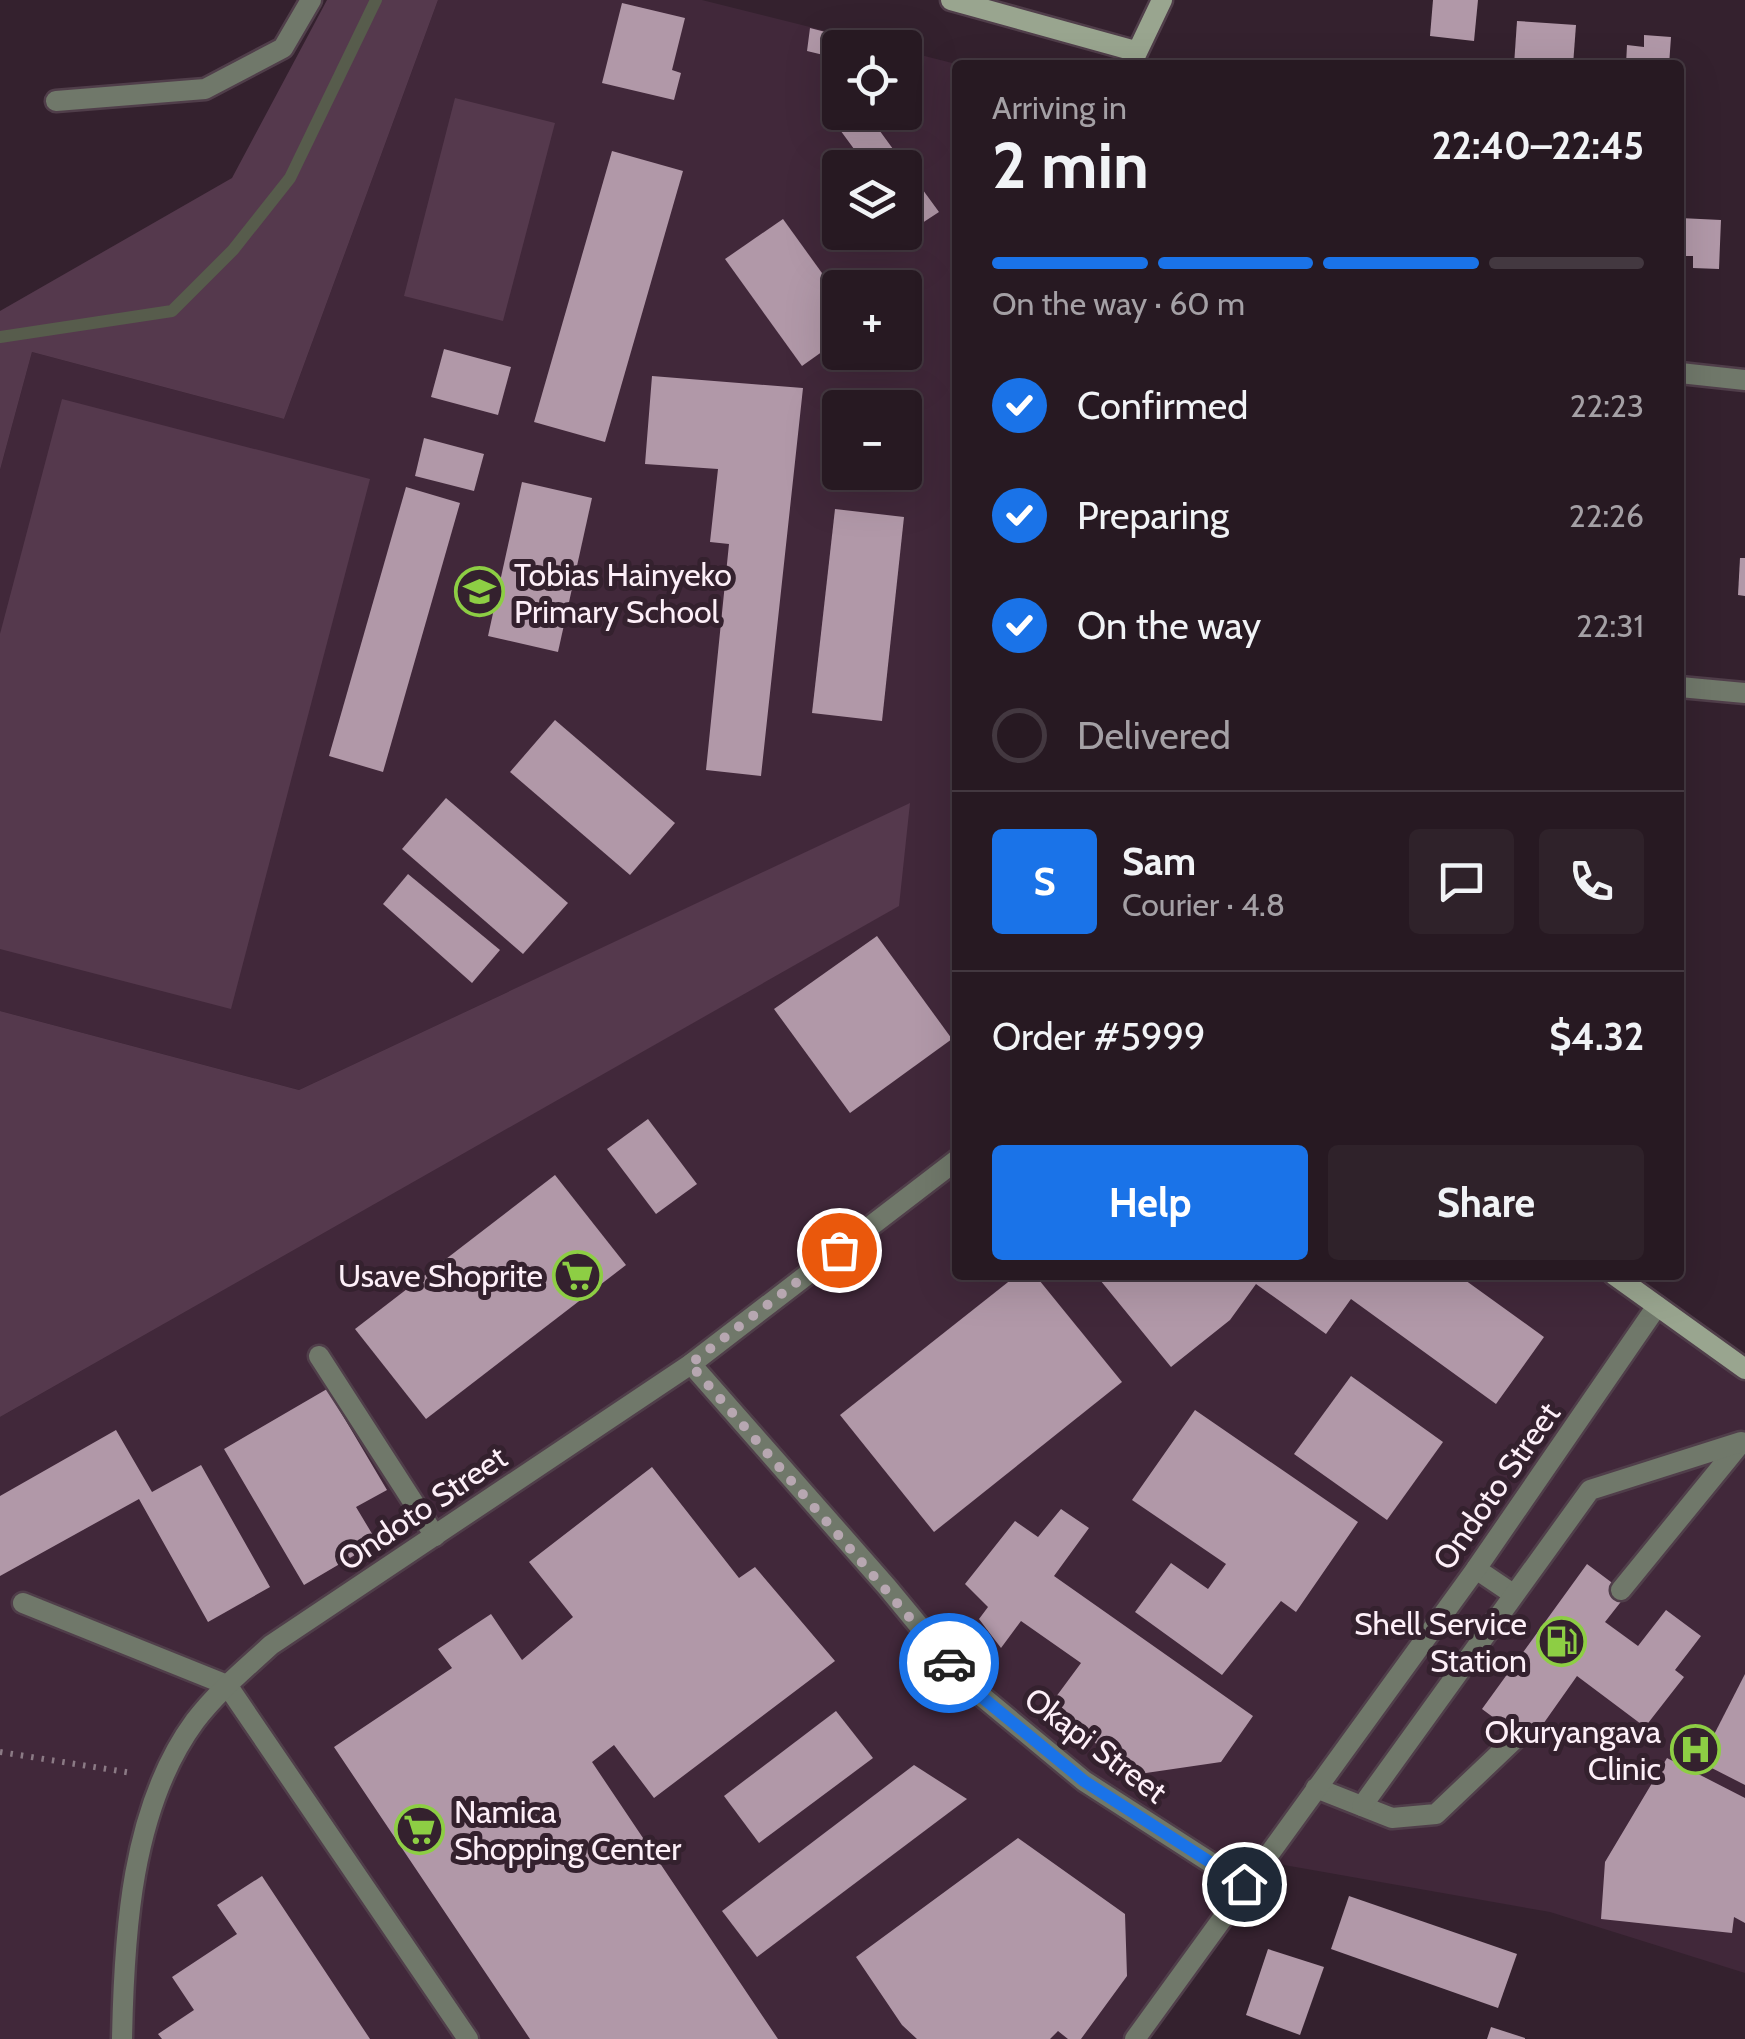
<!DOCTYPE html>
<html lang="en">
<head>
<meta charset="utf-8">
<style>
  :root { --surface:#271922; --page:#2f222a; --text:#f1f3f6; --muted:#a4a0a5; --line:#433840; --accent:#1a73e8 }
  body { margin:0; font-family:Cabin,sans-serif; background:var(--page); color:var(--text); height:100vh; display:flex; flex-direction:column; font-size:38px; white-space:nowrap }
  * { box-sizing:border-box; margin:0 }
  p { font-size:32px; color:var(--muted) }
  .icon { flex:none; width:55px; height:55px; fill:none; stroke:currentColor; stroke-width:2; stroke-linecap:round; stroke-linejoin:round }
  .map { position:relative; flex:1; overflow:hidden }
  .sheet { position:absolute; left:952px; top:60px; width:732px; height:1220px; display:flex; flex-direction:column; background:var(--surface); border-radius:10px; box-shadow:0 10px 40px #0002,0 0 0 2px var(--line) }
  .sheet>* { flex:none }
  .controls { position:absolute; left:822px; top:30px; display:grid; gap:20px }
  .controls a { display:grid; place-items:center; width:100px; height:100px; border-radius:10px; background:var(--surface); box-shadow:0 10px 40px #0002,0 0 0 2px var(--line); font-size:50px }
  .pin { position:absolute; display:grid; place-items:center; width:85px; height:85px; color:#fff; margin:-42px; border:5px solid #fff; border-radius:50%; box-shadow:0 2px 10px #0007 }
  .courier { position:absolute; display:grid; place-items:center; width:100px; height:100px; margin:-50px; border:8px solid #1a73e8; border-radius:50%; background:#fff; color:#222; box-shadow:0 2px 12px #0007 }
  .headline em { font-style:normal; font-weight:700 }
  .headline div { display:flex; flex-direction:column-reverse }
  .headline { display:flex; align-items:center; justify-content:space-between; height:170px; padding:0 40px }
  h1 { font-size:65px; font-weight:700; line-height:75px }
  .bar { display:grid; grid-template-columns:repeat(4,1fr); gap:15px 10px; align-content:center; height:120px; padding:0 40px }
  .bar i { height:12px; border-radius:8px; background:var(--line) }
  .bar .on { background:var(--accent) }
  .bar p { grid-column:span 4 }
  .line { display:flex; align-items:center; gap:25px; padding:0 40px; border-top:2px solid var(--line) }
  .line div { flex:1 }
  .round { display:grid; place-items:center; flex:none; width:105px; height:105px; border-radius:10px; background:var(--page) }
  ol { padding:0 40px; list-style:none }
  li { display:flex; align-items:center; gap:30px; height:110px }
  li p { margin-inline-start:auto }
  li .icon { padding:10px; border-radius:50%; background:var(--accent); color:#fff; stroke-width:4 }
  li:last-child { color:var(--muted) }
  li i { width:55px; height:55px; border:5px solid var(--line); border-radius:50% }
  .button { display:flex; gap:20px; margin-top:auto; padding:20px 40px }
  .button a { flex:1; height:115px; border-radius:10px; background:var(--accent); color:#fff; font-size:40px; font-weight:700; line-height:115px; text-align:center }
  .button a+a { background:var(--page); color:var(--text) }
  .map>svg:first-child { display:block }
</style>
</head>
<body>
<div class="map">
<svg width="1745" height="2039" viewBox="0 0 1745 2039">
  <rect width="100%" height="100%" fill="#34212e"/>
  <path fill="#41283a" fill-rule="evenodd" d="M 438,0 L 702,0 L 890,47 L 840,48 L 840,112 L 905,112 L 905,51 L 960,65 L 958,65 L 958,1275 L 1614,1275 L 1745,1369 L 1745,1973 L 1550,1912 L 1262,1861 L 1135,2039 L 0,2039 L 0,1417 L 898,906 L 909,804 L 299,1090 L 0,1011 L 0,470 L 32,352 L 284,419 ZM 840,168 L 905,168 L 905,232 L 840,232 ZM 840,288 L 905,288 L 905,352 L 840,352 ZM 840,408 L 905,408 L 905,472 L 840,472 Z"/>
  <g fill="#55394d">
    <polygon points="327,0 438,0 284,419 32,352 0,470 0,311 232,178"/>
    <polygon points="455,98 555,123 503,321 404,296"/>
    <polygon points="62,399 370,479 231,1009 0,949 0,634"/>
    <polygon points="910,803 899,906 0,1417 0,1011 299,1090"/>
  </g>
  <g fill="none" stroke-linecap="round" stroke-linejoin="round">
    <polyline stroke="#575c4c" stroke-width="12" points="0,337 172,311 233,250 290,178 376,0"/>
  </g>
  <g fill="#b198a8">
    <polygon points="1433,0 1478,0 1474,41 1430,36"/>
    <polygon points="622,3 685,18 672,70 681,73 674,100 602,83"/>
    <polygon points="1517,21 1576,25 1573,65 1514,65"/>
    <polygon points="810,28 849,38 847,48 840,48 840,59 807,51"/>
    <polygon points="1644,35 1671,37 1669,65 1626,65 1627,45 1644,47"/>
    <polygon points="840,92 840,112 866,112 939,212 913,229 905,218 905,168 868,168 821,104"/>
    <polygon points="612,151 683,171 605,442 534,422"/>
    <polygon points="1680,218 1721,220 1719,269 1693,268 1693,256 1680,256"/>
    <polygon points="783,219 840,298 840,339 802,366 725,259"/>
    <polygon points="444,349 511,367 498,415 431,397"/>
    <polygon points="652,376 803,388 761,776 706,770 729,544 710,542 718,469 645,464"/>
    <polygon points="424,438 484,454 474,491 415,476"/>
    <polygon points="522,482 592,498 558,652 488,636"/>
    <polygon points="406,487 460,503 383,772 329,756"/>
    <polygon points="835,509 904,517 882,721 812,713"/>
    <polygon points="1740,558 1745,558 1745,596 1738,595"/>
    <polygon points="555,720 675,823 630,875 510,772"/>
    <polygon points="446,798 568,903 523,954 402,849"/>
    <polygon points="408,874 500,950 472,983 383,904"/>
    <polygon points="877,936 952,1039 850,1113 774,1009"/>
    <polygon points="648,1119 697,1184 656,1214 607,1149"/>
    <polygon points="555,1175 626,1265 426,1419 355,1329"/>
    <polygon points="1017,1275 1035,1275 1122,1382 934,1532 840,1415"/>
    <polygon points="1096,1275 1458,1275 1544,1337 1496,1404 1351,1299 1326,1334 1256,1284 1230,1320 1171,1367"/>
    <polygon points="1351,1376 1443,1442 1387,1520 1294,1454"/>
    <polygon points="327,1389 387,1490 356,1507 377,1542 304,1585 224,1449"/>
    <polygon points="1195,1410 1358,1522 1296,1612 1281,1601 1222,1675 1135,1612 1171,1563 1208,1589 1226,1564 1132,1500"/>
    <polygon points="116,1430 152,1492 201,1465 270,1587 208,1622 139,1499 0,1576 0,1496"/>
    <polygon points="652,1467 739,1578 755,1567 835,1661 654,1798 614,1745 592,1762 778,2039 530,2039 334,1747 452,1668 438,1649 491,1614 522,1660 573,1617 529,1562"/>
    <polygon points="1061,1509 1089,1528 1054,1576 1253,1716 1221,1762 1139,1774 1047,1709 1081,1663 1021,1621 1001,1648 979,1619 988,1607 965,1584 1015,1521 1038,1537"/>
    <polygon points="1587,1564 1627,1594 1605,1622 1638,1646 1666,1610 1701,1636 1675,1670 1684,1677 1645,1727 1577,1676 1529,1744 1482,1709"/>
    <polygon points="1745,1674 1745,1785 1700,1762"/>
    <polygon points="836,1711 873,1758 759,1843 724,1796"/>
    <polygon points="1667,1758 1745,1798 1745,1923 1734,1917 1732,1933 1601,1919 1605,1862"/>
    <polygon points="914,1765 967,1799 757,1957 722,1911"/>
    <polygon points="1018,1838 1125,1914 1127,1976 1081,2039 1068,2039 1058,2031 1050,2039 917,2039 902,2025 856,1957"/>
    <polygon points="262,1876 370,2039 162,2039 158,2034 194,2010 172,1977 237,1934 217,1905"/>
    <polygon points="1349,1896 1517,1954 1498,2008 1331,1949"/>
    <polygon points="1268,1949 1324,1967 1300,2035 1246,2015"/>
    <polygon points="1491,2027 1525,2038 1525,2039 1487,2039"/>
  </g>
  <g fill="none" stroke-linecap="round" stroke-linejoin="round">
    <defs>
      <g id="lane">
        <polyline points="56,101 205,89 283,48 311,0"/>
        <polyline points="319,1356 435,1536"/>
        <polyline points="1476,1569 1513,1594"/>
        <polyline points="1621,1590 1740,1444"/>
        <polyline points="23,1603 227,1685 468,2039"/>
        <polyline points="1316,1788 1392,1818 1436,1814 1518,1736"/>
        <polyline points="1362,1806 1590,1490 1741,1442"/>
      </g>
      <g id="street">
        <polyline points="1680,373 1745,380"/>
        <polyline points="1680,687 1745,693"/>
        <polyline points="691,1364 887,1587 967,1684 1084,1781 1244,1884"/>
        <path d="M 122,2039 C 124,1934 131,1808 195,1721 C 217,1692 245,1669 271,1645 L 691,1364 L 958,1159"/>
        <polyline points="1135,2039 1476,1569 1657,1306"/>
      </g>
      <g id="secondary">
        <polyline points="951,0 1135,51"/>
        <polyline points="1131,65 1162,0"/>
        <polyline points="1614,1275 1745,1369"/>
      </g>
    </defs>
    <use href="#lane" stroke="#503e4a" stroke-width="25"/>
    <use href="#street" stroke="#503e4a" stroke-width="25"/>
    <use href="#secondary" stroke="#503e4a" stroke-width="25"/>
    <polyline stroke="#8b7a85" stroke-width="6" stroke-dasharray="2.5 8" stroke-linecap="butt" points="0,1752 132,1773"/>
    <use href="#lane" stroke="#70786a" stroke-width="20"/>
    <use href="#street" stroke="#70786a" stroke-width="20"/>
    <use href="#secondary" stroke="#99a58f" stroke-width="20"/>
  </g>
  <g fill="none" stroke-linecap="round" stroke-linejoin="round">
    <polyline stroke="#b7a7b1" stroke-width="10" stroke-dasharray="0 18" points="839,1250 690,1364 949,1663"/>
    <polyline stroke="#1a73e8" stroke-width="12" points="949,1663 966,1684 1084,1781 1244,1884"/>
  </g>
  <defs>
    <symbol id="school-ring" viewBox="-11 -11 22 22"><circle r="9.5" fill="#34212e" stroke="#8dce44" stroke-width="1.5"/><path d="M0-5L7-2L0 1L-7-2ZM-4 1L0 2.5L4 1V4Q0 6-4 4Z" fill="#8dce44"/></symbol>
    <symbol id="supermarket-ring" viewBox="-11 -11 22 22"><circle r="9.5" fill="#34212e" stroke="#8dce44" stroke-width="1.5"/><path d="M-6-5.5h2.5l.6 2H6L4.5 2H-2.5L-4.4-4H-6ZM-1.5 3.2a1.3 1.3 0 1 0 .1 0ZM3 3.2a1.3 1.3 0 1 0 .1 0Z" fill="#8dce44"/></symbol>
    <symbol id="fuel-ring" viewBox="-11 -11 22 22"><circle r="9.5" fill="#34212e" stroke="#8dce44" stroke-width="1.5"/><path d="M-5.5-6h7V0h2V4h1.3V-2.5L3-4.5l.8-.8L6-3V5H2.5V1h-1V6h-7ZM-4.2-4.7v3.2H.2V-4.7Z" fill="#8dce44"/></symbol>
    <symbol id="hospital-ring" viewBox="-11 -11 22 22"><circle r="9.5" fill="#34212e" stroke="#8dce44" stroke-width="1.5"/><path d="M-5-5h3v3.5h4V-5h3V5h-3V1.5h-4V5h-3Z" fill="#8dce44"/></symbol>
  </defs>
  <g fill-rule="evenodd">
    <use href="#school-ring" x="452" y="564" width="55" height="55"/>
    <use href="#supermarket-ring" x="550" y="1248" width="55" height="55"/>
    <use href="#fuel-ring" x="1534" y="1614" width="55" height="55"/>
    <use href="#hospital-ring" x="1668" y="1722" width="55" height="55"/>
    <use href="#supermarket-ring" x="392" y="1802" width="55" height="55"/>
  </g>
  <g text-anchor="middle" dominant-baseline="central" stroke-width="10" stroke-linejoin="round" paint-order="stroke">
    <g font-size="32" fill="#fdeff8" stroke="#34212e" text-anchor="end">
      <text x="514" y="574" text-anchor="start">Tobias Hainyeko<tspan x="514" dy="37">Primary School</tspan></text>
      <text x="543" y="1275">Usave Shoprite</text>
      <text x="1527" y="1623">Shell Service<tspan x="1527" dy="37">Station</tspan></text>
      <text x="1661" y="1731">Okuryangava<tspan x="1661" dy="37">Clinic</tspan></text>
      <text x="454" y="1811" text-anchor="start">Namica<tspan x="454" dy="37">Shopping Center</tspan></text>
    </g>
    <g font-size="32" fill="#fdeff8" stroke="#34212e">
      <text transform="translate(1496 1486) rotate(-55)">Ondoto Street</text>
      <text transform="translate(422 1508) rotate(-34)">Ondoto Street</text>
      <text transform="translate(1096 1745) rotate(37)">Okapi Street</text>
    </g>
  </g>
</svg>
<div class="controls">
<a><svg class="icon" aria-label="locate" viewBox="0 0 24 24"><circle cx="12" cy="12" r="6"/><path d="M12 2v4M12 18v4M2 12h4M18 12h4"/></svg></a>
<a><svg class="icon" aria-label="layers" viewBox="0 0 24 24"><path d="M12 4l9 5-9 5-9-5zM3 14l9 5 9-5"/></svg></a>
<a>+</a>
<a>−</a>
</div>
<div class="pin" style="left:839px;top:1250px;background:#ea580c"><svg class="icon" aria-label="bag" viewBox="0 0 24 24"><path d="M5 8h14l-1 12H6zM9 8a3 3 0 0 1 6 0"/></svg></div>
<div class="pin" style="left:1244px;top:1884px;background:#1f2937"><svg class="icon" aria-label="home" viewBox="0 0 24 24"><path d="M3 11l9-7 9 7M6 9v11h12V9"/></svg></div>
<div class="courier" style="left:949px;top:1663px"><svg class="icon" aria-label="car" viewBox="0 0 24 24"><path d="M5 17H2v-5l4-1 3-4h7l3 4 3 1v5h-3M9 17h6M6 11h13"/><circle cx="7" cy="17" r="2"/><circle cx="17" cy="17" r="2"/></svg></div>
<section class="sheet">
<div class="headline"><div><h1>2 min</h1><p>Arriving in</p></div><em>22:40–22:45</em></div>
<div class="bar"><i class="on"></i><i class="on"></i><i class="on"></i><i></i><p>On the way · 60 m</p></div>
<ol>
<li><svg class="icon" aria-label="check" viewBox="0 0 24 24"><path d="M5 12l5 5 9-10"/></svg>Confirmed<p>22:23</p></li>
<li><svg class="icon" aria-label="check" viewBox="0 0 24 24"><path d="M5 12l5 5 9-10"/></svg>Preparing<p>22:26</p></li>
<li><svg class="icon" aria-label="check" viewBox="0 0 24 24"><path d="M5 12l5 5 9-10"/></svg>On the way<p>22:31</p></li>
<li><i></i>Delivered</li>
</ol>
<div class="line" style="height:180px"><b class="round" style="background:var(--accent);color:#fff">S</b><div><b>Sam</b><p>Courier · 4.8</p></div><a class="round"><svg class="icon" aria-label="chat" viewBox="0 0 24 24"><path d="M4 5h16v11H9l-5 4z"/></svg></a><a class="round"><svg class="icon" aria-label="phone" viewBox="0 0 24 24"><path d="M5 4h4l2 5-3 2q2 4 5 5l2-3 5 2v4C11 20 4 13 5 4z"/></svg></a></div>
<div class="line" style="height:130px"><div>Order #5999</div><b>$4.32</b></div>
<div class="button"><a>Help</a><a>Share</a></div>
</section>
</div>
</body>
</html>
